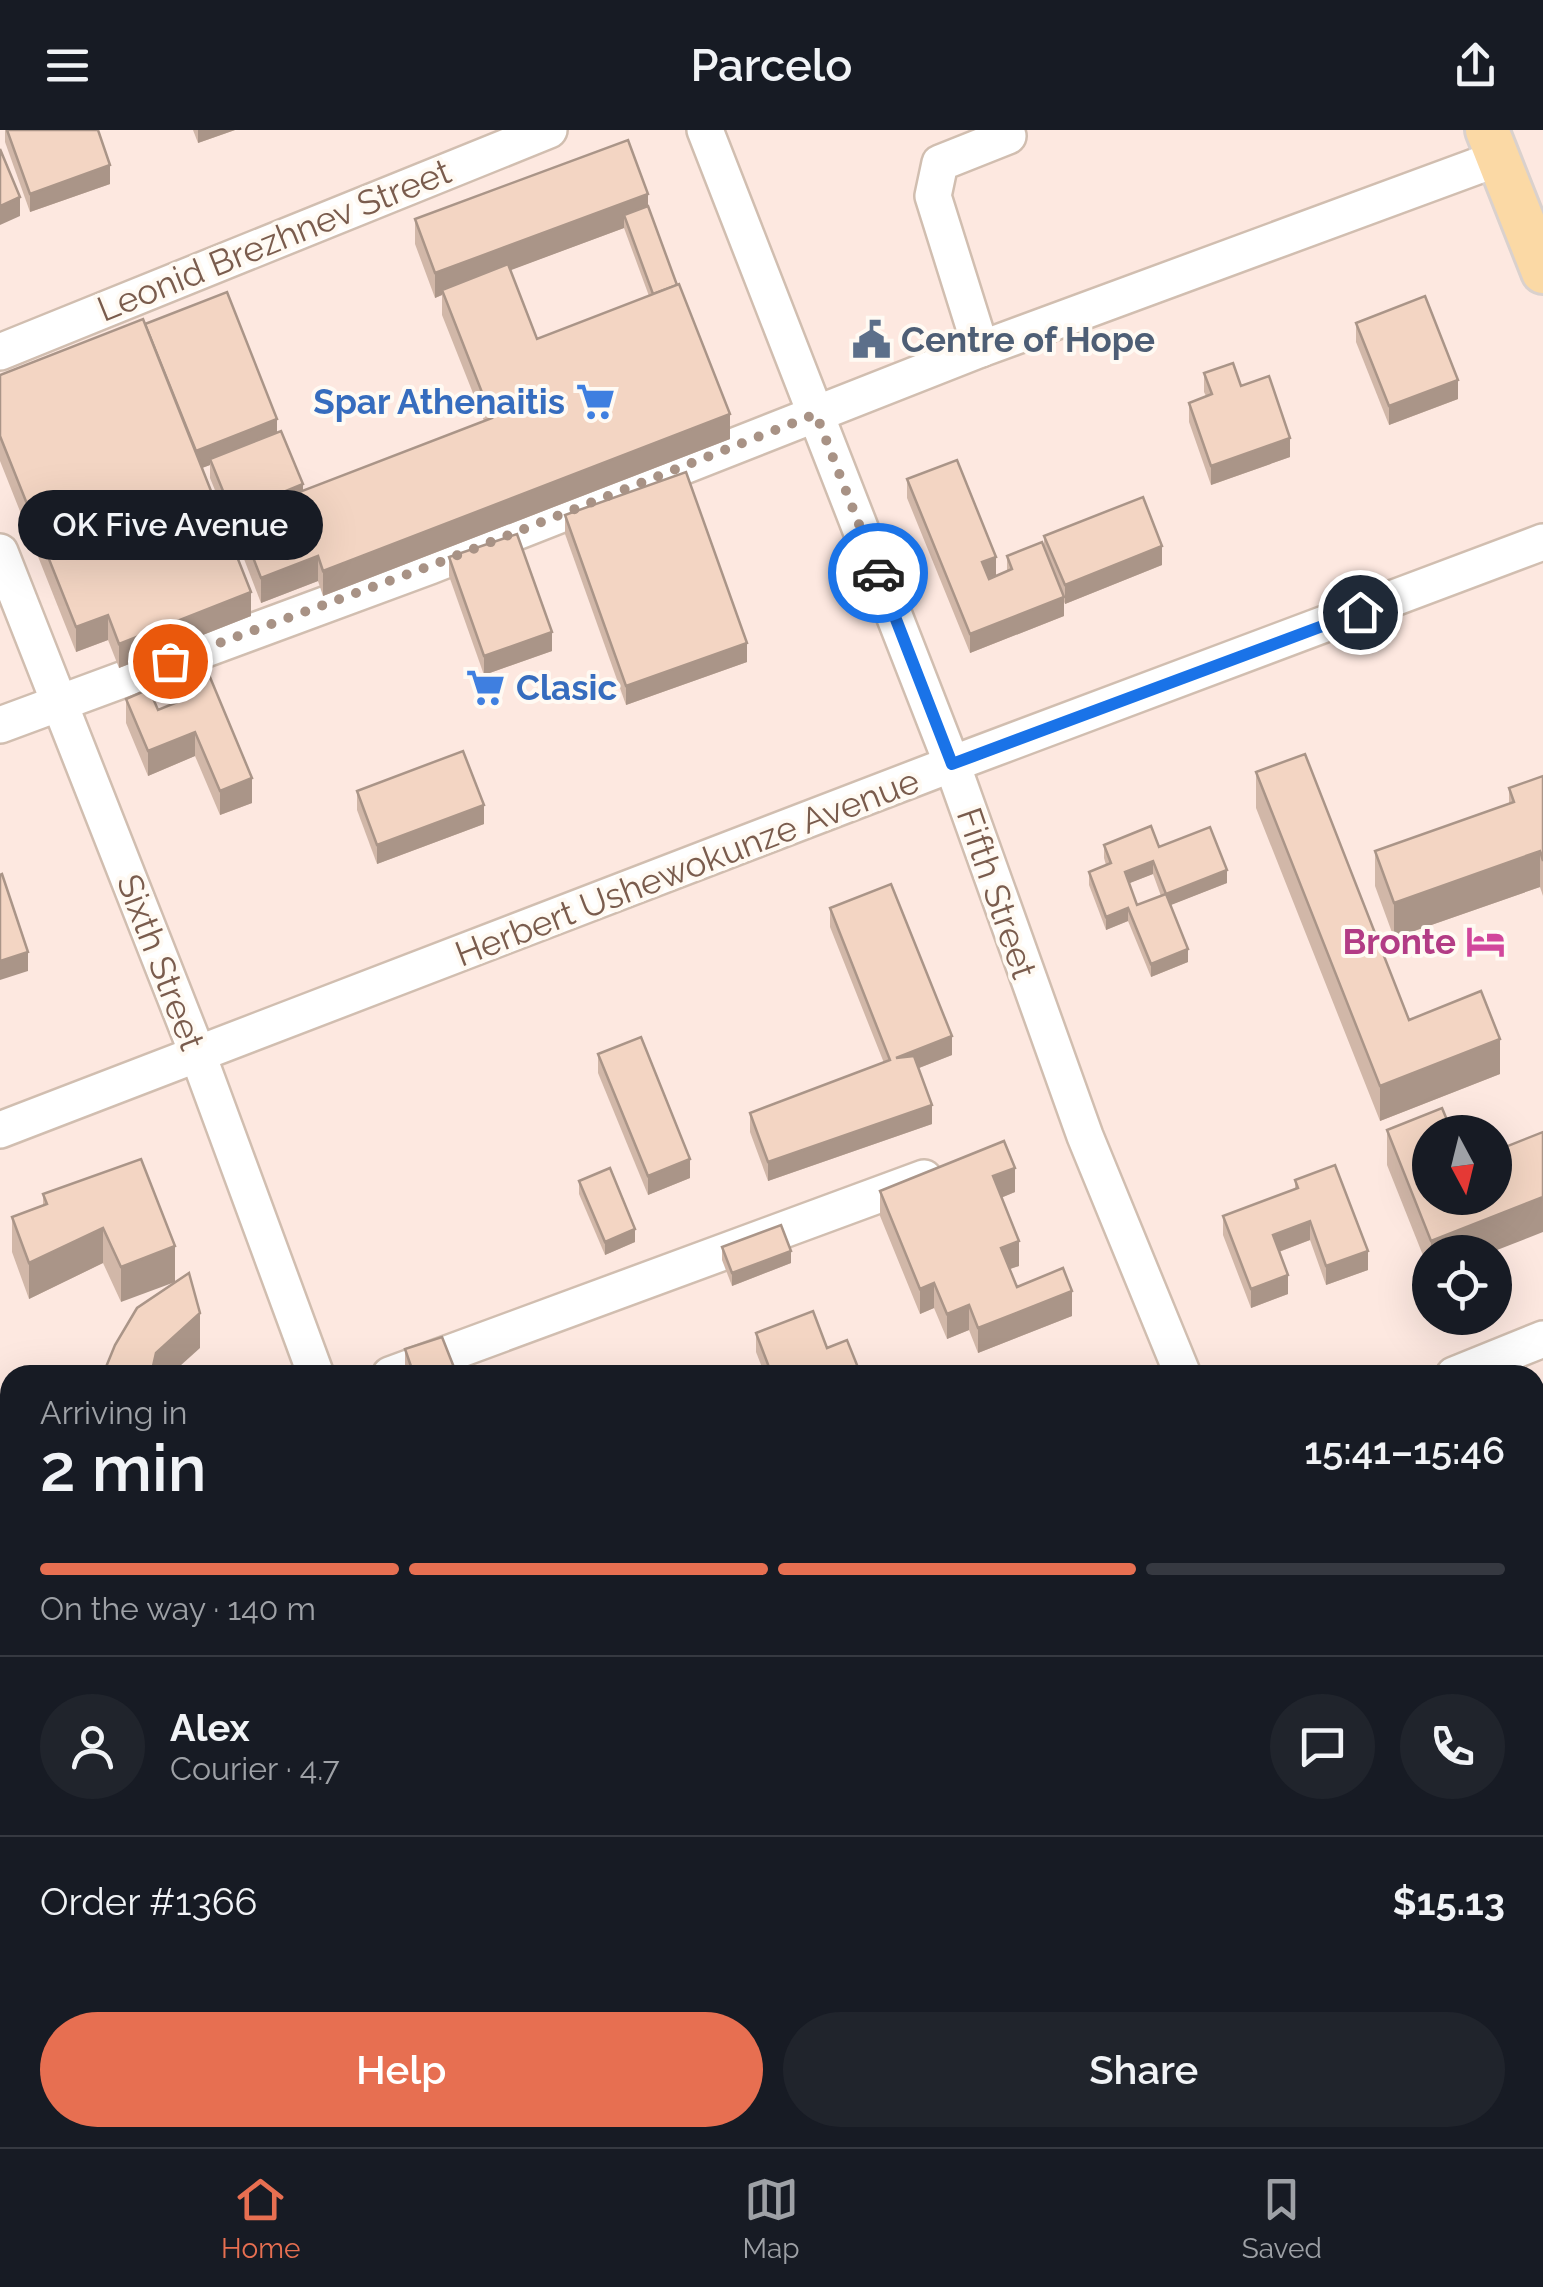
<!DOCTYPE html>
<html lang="en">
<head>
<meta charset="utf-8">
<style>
  :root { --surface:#171b24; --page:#20242c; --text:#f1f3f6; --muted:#9ea1a6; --line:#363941; --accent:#e76f51 }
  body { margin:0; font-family:Raleway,sans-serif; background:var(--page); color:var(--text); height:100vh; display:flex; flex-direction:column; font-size:38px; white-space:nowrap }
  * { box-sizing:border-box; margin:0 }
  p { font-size:32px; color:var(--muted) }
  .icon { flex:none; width:55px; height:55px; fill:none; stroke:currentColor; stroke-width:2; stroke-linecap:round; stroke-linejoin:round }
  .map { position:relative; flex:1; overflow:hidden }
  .side { position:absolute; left:0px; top:1235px; width:1545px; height:782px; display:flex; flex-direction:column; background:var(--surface); border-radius:30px 30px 0 0; box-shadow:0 10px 40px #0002 }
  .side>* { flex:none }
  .needle { width:65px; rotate:173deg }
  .fabs { position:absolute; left:1412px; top:985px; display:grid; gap:20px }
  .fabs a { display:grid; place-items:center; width:100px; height:100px; border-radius:50%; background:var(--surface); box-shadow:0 10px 40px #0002; font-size:50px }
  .pin { position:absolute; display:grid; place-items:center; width:85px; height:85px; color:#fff; margin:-42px; border:5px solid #fff; border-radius:50%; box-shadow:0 2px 10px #0007 }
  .courier { position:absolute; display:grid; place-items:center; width:100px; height:100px; margin:-50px; border:8px solid #1a73e8; border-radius:50%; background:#fff; color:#222; box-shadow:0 2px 12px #0007 }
  .bubble { position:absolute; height:70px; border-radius:35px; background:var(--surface); box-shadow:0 10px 40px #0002; font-size:32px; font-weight:600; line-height:70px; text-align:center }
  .head em { font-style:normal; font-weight:600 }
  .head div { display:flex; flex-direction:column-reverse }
  .head { display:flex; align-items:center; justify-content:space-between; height:170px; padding:0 40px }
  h1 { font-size:65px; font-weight:600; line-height:75px }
  .bar { display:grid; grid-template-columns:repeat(4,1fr); gap:15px 10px; align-content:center; height:120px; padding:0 40px }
  .bar i { height:12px; border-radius:8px; background:var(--line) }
  .bar .current { background:var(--accent) }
  .bar p { grid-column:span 4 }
  .line { display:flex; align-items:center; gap:25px; padding:0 40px; border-top:2px solid var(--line) }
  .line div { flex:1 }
  .round { display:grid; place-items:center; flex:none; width:105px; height:105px; border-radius:52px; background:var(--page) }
  .button { display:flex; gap:20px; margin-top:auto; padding:20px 40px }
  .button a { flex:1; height:115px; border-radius:60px; background:var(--accent); color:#fff; font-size:40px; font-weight:600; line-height:115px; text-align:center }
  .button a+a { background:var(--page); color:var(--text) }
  header { display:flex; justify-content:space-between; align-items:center; height:130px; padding:0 40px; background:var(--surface); font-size:45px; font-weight:600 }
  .dock { display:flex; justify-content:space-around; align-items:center; height:140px; border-top:2px solid var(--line); background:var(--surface); font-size:28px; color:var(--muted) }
  .dock a { display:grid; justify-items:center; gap:5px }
  .dock .current { color:var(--accent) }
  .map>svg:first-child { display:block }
</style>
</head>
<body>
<header><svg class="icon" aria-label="menu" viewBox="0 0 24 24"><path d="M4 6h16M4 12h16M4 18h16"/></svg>Parcelo<svg class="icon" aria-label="share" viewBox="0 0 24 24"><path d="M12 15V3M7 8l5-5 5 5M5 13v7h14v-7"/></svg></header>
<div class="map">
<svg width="1543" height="2017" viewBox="0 0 1543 2017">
  <rect width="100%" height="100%" fill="#fdf6ec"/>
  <path fill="#fde8e0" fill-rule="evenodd" d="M 0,0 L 1543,0 L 1543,2017 L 0,2017 ZM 1430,1002 L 1495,1002 L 1495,1068 L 1430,1068 ZM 1430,1122 L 1495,1122 L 1495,1188 L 1430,1188 ZM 10,1245 L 1535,1245 L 1535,2008 L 10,2008 Z"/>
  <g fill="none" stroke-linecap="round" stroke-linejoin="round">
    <defs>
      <g id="minor">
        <polyline points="705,0 952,634 1085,1006 1183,1245"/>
        <polyline points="981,219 933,66 940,33 1008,6"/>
        <polyline points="0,222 549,0"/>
        <polyline points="0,422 198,925 316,1245"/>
        <polyline points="0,595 430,436 981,219 1499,28"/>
        <polyline points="0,1000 952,634 1543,412"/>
        <polyline points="390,1245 924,1048"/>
        <polyline points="1454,1245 1543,1209"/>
        <polyline points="0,1394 10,1390"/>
        <polyline points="1535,1763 1543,1759"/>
        <polyline points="0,1800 10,1796"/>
        <polyline points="144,2008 147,2017"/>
        <polyline points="604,2008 607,2017"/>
        <polyline points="1460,2008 1464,2017"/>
        <polyline points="853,2017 879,2008"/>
      </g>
      <polyline id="major" points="1487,0 1543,142"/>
    </defs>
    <use href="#minor" stroke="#d1beb0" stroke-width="40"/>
    <use href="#major" stroke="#dad1cd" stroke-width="48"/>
    <use href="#minor" stroke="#fff" stroke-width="35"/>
    <use href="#major" stroke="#fbd9a5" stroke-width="42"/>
  </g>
  <g fill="#d1b7a8" fill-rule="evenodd">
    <polygon points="5,0 98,0 110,54 30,82 5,12"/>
    <polygon points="193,0 235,0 198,13"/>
    <path d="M 648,76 L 730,309 L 323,466 L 318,451 L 261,473 L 237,411 L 237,400 L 232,402 L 210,348 L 210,335 L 202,338 L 251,486 L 119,538 L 108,510 L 76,522 L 0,331 L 0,245 L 145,194 L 277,302 L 303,361 L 484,291 L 442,185 L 442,165 L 435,168 L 415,114 L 415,89 ZM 624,98 L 649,166 L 537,209 L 510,140 Z"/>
    <polygon points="1356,193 1458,269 1389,295 1356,212"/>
    <polygon points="1204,243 1241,256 1290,327 1211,355 1189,292 1189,273 1206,266 1204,262"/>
    <polygon points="907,349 996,446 1007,441 1007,426 1044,419 1044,406 1162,435 1065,474 1064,472 1064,486 970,523 907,368"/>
    <polygon points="565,385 747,532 626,575 565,404"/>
    <polygon points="449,427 552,521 484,545 449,446"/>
    <polygon points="174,540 252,673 220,685 195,626 148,646 126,593 126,569 158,580 177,573 174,565"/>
    <polygon points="1256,642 1409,890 1500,944 1380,991 1256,678"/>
    <polygon points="1543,646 1543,766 1540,757 1394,808 1375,756 1375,721 1509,673 1509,658"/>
    <polygon points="357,661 484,694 377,734 357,680"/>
    <path d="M 1104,715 L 1159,717 L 1227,753 L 1170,775 L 1188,832 L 1151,847 L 1128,791 L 1106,800 L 1089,755 L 1089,742 L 1106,735 L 1104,728 ZM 1153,744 L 1161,766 L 1137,775 L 1129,753 Z"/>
    <polygon points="830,778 952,925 919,938 932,994 768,1051 750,1002 750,983 884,933 830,797"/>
    <polygon points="598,924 690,1048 648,1065 598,943"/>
    <polygon points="1387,1000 1492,1122 1430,1122 1430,1143 1387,1035"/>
    <polygon points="141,1029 121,1172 103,1133 29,1169 12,1122 12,1087 43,1075 43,1064"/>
    <polygon points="1295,1050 1368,1140 1326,1155 1310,1110 1279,1122 1288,1164 1251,1178 1223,1105 1223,1086 1295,1060"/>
    <polygon points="579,1051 635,1112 605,1125 579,1064"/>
    <polygon points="880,1061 1015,1062 1001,1068 1019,1136 1010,1139 1017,1157 1072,1186 978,1223 969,1200 947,1209 934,1178 920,1184 880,1086"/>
    <polygon points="722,1117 791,1133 732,1156 722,1130"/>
    <polygon points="756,1203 827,1218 861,1245 765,1245 756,1222"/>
    <polygon points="405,1219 457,1245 405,1245"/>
    <polygon points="10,1546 10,1574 7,1566 7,1547"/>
    <polygon points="1535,1546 1543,1549 1543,1618 1535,1614"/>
    <polygon points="26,2008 90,2008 94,2017 30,2017"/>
    <polygon points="387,2008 496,2008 499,2017 391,2017"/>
    <polygon points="689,2008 743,2008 743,2017 692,2017"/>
    <polygon points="1318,2008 1389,2008 1389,2017 1322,2017"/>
  </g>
  <g fill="#aa9588">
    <polygon points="198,0 235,0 198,13"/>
    <polygon points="110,35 110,54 30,82 30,64"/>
    <polygon points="648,64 648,89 624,85 624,98 444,165 442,160 442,165 435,168 435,143"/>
    <polygon points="20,67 20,86 0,95 0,76"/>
    <polygon points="1458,250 1458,269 1389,295 1389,276"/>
    <polygon points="730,284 730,309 323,466 323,441"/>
    <polygon points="277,289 277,308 210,329 210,335 194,341 194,322"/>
    <polygon points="1290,308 1290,327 1211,355 1211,336"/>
    <polygon points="303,354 303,373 237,386 237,400 232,402 232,383"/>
    <polygon points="1162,416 1162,435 1065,474 1065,455"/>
    <polygon points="318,426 318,451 261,473 261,448"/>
    <polygon points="996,427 996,446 982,451 982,432"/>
    <polygon points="251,462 251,486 119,538 119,514"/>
    <polygon points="1064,467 1064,486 970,523 970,504"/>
    <polygon points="108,485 108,510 76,522 76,497"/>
    <polygon points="552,502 552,521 484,545 484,526"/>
    <polygon points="747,513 747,532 626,575 626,556"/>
    <polygon points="195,602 195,626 148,646 148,621"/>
    <polygon points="252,648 252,673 220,685 220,661"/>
    <polygon points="484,675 484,694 377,734 377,715"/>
    <polygon points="1540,721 1540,757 1394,808 1394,773"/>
    <polygon points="1153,731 1153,744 1125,755 1125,742"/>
    <polygon points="1227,740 1227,753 1166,777 1166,764"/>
    <polygon points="1128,778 1128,791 1106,800 1106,787"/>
    <polygon points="1188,819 1188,832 1151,847 1151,834"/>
    <polygon points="28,822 28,841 0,850 0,831"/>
    <polygon points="952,906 952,925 896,947 896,928"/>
    <polygon points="1500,909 1500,944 1380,991 1380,956"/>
    <polygon points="932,975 932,994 768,1051 768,1032"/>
    <polygon points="690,1029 690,1048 648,1065 648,1046"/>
    <polygon points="1015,1038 1015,1062 993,1071 993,1046"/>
    <polygon points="1543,1067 1543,1102 1492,1122 1431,1122 1431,1111"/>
    <polygon points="1310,1091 1310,1110 1273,1124 1273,1105"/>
    <polygon points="103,1098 103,1133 29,1169 29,1133"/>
    <polygon points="635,1099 635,1112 605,1125 605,1112"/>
    <polygon points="1019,1111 1019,1136 1001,1142 1001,1118"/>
    <polygon points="175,1116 175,1152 121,1172 121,1137"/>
    <polygon points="791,1121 791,1133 732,1156 732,1143"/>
    <polygon points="1368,1121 1368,1140 1326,1155 1326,1136"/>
    <polygon points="1288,1145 1288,1164 1251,1178 1251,1159"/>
    <polygon points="934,1153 934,1178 920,1184 920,1159"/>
    <polygon points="1072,1161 1072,1186 978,1223 978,1198"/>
    <polygon points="969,1175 969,1200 947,1209 947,1184"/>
    <polygon points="200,1183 200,1218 170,1245 151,1245 156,1223"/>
    <polygon points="1543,1374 1543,1399 1535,1405 1535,1380"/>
    <polygon points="10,1486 10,1499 0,1503 0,1490"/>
    <polygon points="10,1914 10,1949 0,1953 0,1918"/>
    <polygon points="1543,1986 1543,2005 1532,2010 1532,2008 1535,2008 1535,1990"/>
    <polygon points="712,2008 743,2008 743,2017 703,2017 703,2011"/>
    <polygon points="1368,2008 1389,2008 1389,2017 1362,2017 1362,2010"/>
  </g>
  <g fill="#f3d5c3" stroke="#aa9588" stroke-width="2.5" fill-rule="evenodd">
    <polygon points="7,0 98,0 110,35 30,64"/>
    <polygon points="628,10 648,64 435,143 415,89"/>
    <polygon points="0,19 20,67 0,76"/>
    <polygon points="648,76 677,155 653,164 624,85"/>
    <polygon points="508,134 537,209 679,154 730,284 323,441 318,426 261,448 237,386 492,288 442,160"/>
    <polygon points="227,162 277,289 196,321 145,194"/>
    <polygon points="1425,166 1458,250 1389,276 1356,193"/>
    <polygon points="143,189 251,462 119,514 108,485 76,497 0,306 0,245"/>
    <polygon points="1233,233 1241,256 1269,246 1290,308 1211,336 1189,273 1212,264 1204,243"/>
    <polygon points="281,301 303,354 232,383 210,329"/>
    <polygon points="957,330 996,427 982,432 989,449 1012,439 1007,426 1042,412 1064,467 970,504 907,349"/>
    <polygon points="686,342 747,513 626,556 565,385"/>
    <polygon points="1143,367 1162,416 1065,455 1044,406"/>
    <polygon points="517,404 552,502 484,526 449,427"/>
    <polygon points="202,528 252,648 220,661 195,602 148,621 126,569 149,559 158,580 185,569 174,540"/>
    <polygon points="463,621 484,675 377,715 357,661"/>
    <polygon points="1305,624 1409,890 1481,861 1500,909 1380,956 1256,642"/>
    <polygon points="1543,646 1543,731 1540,721 1394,773 1375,721 1514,672 1509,658"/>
    <path d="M 1151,696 L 1159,717 L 1210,697 L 1227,740 L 1166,764 L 1188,819 L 1151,834 L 1128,778 L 1106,787 L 1089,742 L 1111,733 L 1104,715 ZM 1153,731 L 1166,764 L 1137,775 L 1125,742 Z"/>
    <polygon points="2,744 28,822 0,831 0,745"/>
    <polygon points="891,754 952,906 896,928 914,926 932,975 768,1032 750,983 890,930 830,778"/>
    <polygon points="641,907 690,1029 648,1046 598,924"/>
    <polygon points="1442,978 1452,1002 1430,1002 1430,1068 1495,1068 1495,1021 1543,1002 1543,1067 1431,1111 1387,1000"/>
    <polygon points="1004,1011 1015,1038 993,1046 1019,1111 1001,1118 1017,1157 1063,1138 1072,1161 978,1198 969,1175 947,1184 934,1153 920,1159 880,1061"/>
    <polygon points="141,1029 175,1116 121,1137 103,1098 29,1133 12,1087 47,1074 43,1064"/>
    <polygon points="1335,1035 1368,1121 1326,1136 1310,1091 1273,1105 1288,1145 1251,1159 1223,1086 1298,1058 1295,1050"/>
    <polygon points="610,1038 635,1099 605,1112 579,1051"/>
    <polygon points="781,1095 791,1121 732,1143 722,1117"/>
    <polygon points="189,1143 200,1183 156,1223 151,1245 106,1245 106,1237 115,1215 137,1178"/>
    <polygon points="813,1181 827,1218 847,1210 861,1245 772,1245 756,1203"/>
    <polygon points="442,1207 457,1245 414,1245 405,1219"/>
    <polygon points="1535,1356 1543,1360 1543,1374 1535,1380"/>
    <polygon points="10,1438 10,1486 0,1490 0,1442"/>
    <polygon points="1535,1546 1543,1549 1543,1593 1535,1590"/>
    <polygon points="10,1865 10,1914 0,1918 0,1869"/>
    <polygon points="1543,1868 1543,1986 1535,1990 1535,1872"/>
    <polygon points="39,2008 90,2008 94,2017 43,2017"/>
    <polygon points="401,2008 496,2008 499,2017 404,2017"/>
    <polygon points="1327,2008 1368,2008 1362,2010 1364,2017 1331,2017"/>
  </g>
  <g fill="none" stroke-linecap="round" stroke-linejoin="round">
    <polyline stroke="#a89285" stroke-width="10" stroke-dasharray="0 18" points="170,531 430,436 816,284 878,443"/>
    <polyline stroke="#1a73e8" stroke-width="12" points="878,443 952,634 1360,482"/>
  </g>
  <defs>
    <symbol id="civic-bare" viewBox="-9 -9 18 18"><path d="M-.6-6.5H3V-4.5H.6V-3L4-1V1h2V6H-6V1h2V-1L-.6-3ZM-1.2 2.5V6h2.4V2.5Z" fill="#5c6f8a" stroke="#fffaf3" stroke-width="2.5" paint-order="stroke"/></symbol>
    <symbol id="supermarket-bare" viewBox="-9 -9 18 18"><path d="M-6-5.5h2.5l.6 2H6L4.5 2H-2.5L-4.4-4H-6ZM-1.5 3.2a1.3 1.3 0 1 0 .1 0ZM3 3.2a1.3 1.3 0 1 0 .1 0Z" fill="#3f7fe0" stroke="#fffaf3" stroke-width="2.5" paint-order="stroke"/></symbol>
    <symbol id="hotel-bare" viewBox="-9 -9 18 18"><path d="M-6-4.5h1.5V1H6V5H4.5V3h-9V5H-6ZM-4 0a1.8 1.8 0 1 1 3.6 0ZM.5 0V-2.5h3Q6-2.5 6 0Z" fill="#d1479c" stroke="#fffaf3" stroke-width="2.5" paint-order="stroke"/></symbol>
  </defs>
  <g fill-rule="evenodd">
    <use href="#civic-bare" x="844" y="182" width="55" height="55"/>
    <use href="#supermarket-bare" x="568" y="244" width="55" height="55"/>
    <use href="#supermarket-bare" x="458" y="530" width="55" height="55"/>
    <use href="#hotel-bare" x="1458" y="784" width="55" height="55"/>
  </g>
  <g text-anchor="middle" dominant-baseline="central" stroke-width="8" stroke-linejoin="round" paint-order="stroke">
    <g font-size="35" fill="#7a5c4d" stroke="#fffaf3">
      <text transform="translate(274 110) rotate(-22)">Leonid Brezhnev Street</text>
      <text transform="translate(687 737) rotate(-21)">Herbert Ushewokunze Avenue</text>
      <text transform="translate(997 763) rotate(71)">Fifth Street</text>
      <text transform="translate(161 832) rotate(69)">Sixth Street</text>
    </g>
    <g font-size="35" font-weight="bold" fill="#4e5e75" stroke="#fffaf3" text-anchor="start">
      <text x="901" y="209">Centre of Hope</text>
    </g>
    <g font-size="35" font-weight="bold" fill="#366cbe" stroke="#fffaf3" text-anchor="end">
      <text x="565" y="271">Spar Athenaitis</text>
      <text x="516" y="557" text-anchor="start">Clasic</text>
    </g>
    <g font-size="35" font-weight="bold" fill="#b23c85" stroke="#fffaf3" text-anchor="end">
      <text x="1456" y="811">Bronte</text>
    </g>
  </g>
</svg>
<div class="fabs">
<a><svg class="needle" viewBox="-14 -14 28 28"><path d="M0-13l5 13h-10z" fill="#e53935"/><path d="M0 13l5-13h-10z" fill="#9ea1a6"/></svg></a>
<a><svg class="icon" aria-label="locate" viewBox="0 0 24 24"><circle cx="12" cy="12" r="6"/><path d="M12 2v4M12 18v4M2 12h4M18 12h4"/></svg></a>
</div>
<div class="pin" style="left:170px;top:531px;background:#ea580c"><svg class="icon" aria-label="bag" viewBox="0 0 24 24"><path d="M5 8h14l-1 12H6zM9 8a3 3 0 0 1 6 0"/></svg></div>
<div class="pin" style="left:1360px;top:482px;background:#1f2937"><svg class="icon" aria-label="home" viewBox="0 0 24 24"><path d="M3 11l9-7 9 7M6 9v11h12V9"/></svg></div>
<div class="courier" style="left:878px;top:443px"><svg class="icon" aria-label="car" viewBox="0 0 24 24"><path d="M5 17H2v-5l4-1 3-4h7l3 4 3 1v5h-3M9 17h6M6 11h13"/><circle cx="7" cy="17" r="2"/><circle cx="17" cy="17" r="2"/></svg></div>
<div class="bubble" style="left:18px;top:360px;width:305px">OK Five Avenue</div>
<section class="side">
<div class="head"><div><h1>2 min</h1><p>Arriving in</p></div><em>15:41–15:46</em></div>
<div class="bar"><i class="current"></i><i class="current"></i><i class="current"></i><i></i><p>On the way · 140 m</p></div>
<div class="line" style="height:180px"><a class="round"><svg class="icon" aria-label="person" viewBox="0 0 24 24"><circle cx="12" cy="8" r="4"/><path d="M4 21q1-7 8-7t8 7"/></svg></a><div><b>Alex</b><p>Courier · 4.7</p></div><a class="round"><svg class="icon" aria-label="chat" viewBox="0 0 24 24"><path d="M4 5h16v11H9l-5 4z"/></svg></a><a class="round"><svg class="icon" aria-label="phone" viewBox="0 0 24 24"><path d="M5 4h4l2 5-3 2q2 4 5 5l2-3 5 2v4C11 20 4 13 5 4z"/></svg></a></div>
<div class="line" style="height:130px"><div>Order #1366</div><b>$15.13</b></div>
<div class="button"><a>Help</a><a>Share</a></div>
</section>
</div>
<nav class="dock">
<a class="current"><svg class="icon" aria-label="home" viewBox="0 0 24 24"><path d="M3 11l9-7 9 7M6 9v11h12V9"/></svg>Home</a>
<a><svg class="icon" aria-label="map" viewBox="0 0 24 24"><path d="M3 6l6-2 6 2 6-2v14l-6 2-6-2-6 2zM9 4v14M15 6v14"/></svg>Map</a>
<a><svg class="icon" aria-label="saved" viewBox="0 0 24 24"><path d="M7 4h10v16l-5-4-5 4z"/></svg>Saved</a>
</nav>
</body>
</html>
